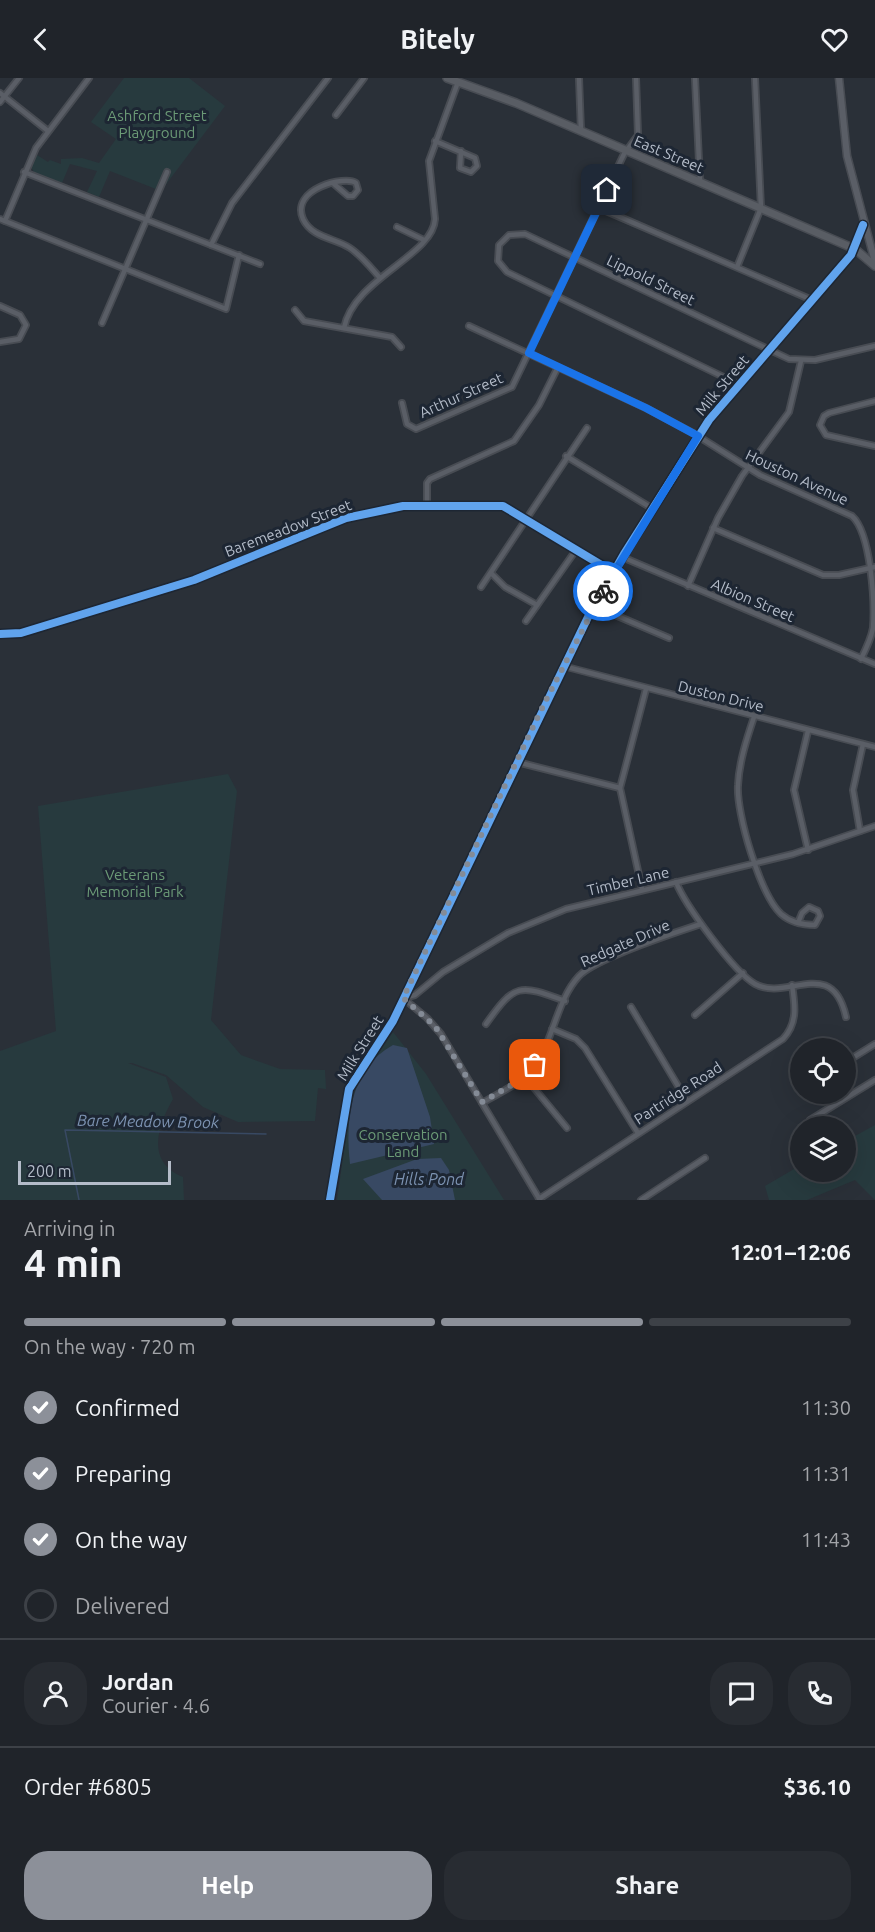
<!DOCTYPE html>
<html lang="en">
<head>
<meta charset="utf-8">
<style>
  :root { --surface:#20242a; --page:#282c32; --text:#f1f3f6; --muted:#a2a4a8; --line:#3d4147; --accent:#8c9099 }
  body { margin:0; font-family:Ubuntu,sans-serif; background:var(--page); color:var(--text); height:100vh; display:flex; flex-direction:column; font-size:22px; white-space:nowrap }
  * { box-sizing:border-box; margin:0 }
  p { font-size:20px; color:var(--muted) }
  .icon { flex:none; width:33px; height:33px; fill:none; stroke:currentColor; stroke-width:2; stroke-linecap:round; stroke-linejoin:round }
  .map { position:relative; height:1122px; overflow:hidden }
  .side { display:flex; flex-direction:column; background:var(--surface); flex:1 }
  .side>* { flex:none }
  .fabs { position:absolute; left:790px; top:960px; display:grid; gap:12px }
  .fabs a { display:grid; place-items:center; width:66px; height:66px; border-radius:50%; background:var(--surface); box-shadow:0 6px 24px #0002,0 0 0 2px var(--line); font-size:30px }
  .scale { position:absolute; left:18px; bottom:15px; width:153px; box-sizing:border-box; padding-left:6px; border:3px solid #b4bcc9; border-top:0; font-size:16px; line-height:21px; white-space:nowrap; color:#b4bcc9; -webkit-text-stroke:4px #1d2633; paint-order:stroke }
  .pin { position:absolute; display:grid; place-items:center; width:51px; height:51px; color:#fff; margin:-26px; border-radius:12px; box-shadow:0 3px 9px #0006 }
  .courier { position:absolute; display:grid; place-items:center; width:60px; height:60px; margin:-30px; border:4px solid #1a73e8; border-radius:50%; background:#fff; color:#222; box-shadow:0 2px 8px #0007 }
  .summary em { font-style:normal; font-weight:600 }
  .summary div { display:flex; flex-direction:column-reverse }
  .summary { display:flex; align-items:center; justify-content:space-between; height:102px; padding:0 24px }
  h1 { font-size:39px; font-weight:600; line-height:45px }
  .bar { display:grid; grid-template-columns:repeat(4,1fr); gap:9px 6px; align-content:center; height:72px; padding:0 24px }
  .bar i { height:8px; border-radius:4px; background:var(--line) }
  .bar .current { background:var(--accent) }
  .bar p { grid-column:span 4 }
  .line { display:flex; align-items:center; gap:15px; padding:0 24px; border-top:2px solid var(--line) }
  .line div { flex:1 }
  .round { display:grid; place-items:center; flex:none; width:63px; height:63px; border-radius:24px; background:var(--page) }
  ol { padding:0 24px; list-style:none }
  li { display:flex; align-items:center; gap:18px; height:66px }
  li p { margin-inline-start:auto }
  li .icon { padding:6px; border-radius:50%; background:var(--accent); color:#fff; stroke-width:4 }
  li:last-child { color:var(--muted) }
  li i { width:33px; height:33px; border:3px solid var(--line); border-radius:50% }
  .button { display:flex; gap:12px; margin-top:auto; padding:12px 24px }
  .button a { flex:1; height:69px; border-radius:24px; background:var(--accent); color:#fff; font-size:24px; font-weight:600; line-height:69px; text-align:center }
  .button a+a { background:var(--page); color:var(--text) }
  header { display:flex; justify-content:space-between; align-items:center; height:78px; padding:0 24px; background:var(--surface); font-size:27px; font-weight:600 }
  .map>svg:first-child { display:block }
</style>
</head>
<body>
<header><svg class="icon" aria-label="back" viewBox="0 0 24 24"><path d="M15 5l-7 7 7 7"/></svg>Bitely<svg class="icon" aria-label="heart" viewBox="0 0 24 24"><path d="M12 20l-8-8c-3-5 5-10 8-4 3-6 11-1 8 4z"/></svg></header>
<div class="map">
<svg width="875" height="1122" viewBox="0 0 875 1122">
  <rect width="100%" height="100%" fill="#2a3038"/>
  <g fill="#273a3e">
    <polygon points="124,0 189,0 225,28 161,113 110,93 99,119 87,114 97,93 70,86 62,105 34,94 31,89 37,77 48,84 50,82 61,86 61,81 82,80 99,85 116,61 91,44"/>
    <path d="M 228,696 L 237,713 L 211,942 L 241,977 L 280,991 L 325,992 L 326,1011 L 318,1010 L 315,1043 L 238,1044 L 203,1029 L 166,997 L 132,985 L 128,985 L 166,999 L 173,1021 C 158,1047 145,1084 183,1099 L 184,1122 L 0,1122 L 0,973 L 56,953 L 38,728 Z"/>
    <polygon points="393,954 426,996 504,1122 337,1122 351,1024 358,1005"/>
    <polygon points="875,1047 875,1122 855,1102 807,1122 769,1122 765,1108 801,1087 801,1094 846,1094 846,1063"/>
  </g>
  <g fill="#384963">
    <path d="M 393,967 L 407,970 L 430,1039 L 434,1066 L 350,1086 C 345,1043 350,990 393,967 Z"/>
    <polygon points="441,1080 449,1092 455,1122 382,1122 363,1101 417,1081"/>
  </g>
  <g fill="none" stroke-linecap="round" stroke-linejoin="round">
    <polyline stroke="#384963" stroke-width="1.5" points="79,1122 65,1052 266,1056"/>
    <defs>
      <g id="minor">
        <polyline points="579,0 581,53"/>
        <polyline points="695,0 700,104"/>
        <polyline points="0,15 48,53"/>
        <polyline points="0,24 19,0"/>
        <polyline points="336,37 364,0"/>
        <polyline points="435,63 475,80 477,88 471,94 460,90 461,73"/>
        <polyline points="24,94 260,186"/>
        <path d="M 334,106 L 348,118 L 353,118 L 358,112 L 356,105 C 345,97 290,111 303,141 C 312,160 335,160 350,170 C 362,178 371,190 380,200"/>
        <polyline points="599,130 812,222"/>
        <polyline points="0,141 226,231 239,177"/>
        <polyline points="5,143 36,70 89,0"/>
        <polyline points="397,149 424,162"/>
        <polyline points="211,167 232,125 328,0"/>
        <polyline points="737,189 761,130 755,0"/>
        <polyline points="0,228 20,237 26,247 19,261 0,264"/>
        <polyline points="295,232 304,243 392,259 401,269"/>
        <polyline points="102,245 167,94"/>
        <path d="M 469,248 L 646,330 L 693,355 L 760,397 L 852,438 C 871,455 875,525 873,550 C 871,561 866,571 861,581"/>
        <path d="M 344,250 C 354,200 433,178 435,141 L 429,83 L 458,4"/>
        <polyline points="738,306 507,194 498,183 499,167 509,157 525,156 789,281 815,282 875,268"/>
        <polyline points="875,323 829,335 824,338 820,347 826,357 875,368"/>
        <polyline points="402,325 407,346 416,351 512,309 624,76 638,57 636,0"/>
        <polyline points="566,378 653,431"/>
        <polyline points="427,427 427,405 430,401 514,363 539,327 558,289"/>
        <polyline points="713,450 823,497 839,497 875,489"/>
        <polyline points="622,479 875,586"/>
        <polyline points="491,495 505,509 537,527"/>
        <polyline points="688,508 718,440 742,398 789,334 801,283"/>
        <polyline points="481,509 587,350"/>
        <polyline points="594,528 669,560"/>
        <polyline points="526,543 576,472"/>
        <polyline points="0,556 21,555 194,502 346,440 403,428 503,428 613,494"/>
        <polyline points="563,588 875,669"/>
        <path d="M 754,639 C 747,660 739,684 738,707 C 736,735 760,816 781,836 C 790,844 804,847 815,847 L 820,838 L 818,833 L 809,829 L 802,835 L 798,845"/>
        <polyline points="517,684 620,710"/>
        <polyline points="860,753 853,712 863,666"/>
        <polyline points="808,772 794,712 808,653"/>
        <path d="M 676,804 C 685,827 734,894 755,906 C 787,924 832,877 846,939"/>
        <polyline points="642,811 620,710 646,611"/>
        <polyline points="403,920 415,917 443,894 508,855 566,831 793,776 875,748"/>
        <polyline points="403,920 427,940 441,956 540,1122"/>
        <polyline points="631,929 687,1023"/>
        <polyline points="695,937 743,895"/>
        <path d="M 486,946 C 515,905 519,906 565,923"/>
        <polyline points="552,951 576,961 585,970 638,1055"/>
        <polyline points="846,984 875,966"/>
        <polyline points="525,999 567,1050"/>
        <path d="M 482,1025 C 497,1016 516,1008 528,995 C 554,969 554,925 579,898 C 596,880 674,855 701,846"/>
        <polyline points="810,1042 875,1002"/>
        <path d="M 539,1121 L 783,961 C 798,945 795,927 792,907"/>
        <polyline points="641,1122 705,1080"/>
      </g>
      <g id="tertiary">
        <polyline points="839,0 847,78 875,184"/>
        <polyline points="330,1122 349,1011 393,943 589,537 624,476 709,342 851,177 863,147"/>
      </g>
      <polyline id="secondary" points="447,0 516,25 855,171 875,188"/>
    </defs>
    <use href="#minor" stroke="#484c53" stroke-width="8"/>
    <use href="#tertiary" stroke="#484c53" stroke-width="9"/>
    <use href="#secondary" stroke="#484c53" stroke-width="10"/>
    <use href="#minor" stroke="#5a5e66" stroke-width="4.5"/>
    <use href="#tertiary" stroke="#5a5e66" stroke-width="6"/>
    <use href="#secondary" stroke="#595d64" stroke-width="7"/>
    <defs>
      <g id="cycleway">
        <polyline points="0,556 21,555 194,502 346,440 403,428 503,428 613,494"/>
        <polyline points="330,1122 349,1011 393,943 589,537 624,476 709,342 851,177 863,147"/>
      </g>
    </defs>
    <use href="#cycleway" stroke="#1d2633" stroke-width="11"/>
    <use href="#cycleway" stroke="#60a3ed" stroke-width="8"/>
  </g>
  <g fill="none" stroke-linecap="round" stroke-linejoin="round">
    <polyline stroke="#848b96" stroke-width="6" stroke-dasharray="0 10.8" points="535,987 522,1001 482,1024 435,948 403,920 546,622 603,513"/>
    <polyline stroke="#1a73e8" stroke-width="8" points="603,513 698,358 646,330 529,275 607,112"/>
  </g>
  <g text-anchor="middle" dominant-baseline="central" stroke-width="6" stroke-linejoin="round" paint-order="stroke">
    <g font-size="15" fill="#6b9a76" stroke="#1d2633">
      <text x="157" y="37">Ashford Street<tspan x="157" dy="17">Playground</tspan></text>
      <text x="135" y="796">Veterans<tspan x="135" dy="17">Memorial Park</tspan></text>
      <text x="403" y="1056">Conservation<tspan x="403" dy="17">Land</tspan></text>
    </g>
    <g font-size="15" fill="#b4bcc9" stroke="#1d2633">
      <text transform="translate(669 76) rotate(23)">East Street</text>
      <text transform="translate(651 202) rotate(26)">Lippold Street</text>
      <text transform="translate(722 307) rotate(-50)">Milk Street</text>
      <text transform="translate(461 317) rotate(-24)">Arthur Street</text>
      <text transform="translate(797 399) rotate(25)">Houston Avenue</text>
      <text transform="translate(288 450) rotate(-21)">Baremeadow Street</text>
      <text transform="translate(753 522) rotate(23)">Albion Street</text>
      <text transform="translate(721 618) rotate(14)">Duston Drive</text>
      <text transform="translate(628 803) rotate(-13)">Timber Lane</text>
      <text transform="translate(625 865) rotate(-24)">Redgate Drive</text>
      <text transform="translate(360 970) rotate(-58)">Milk Street</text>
      <text transform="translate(678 1015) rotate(-33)">Partridge Road</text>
    </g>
    <g font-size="16" font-style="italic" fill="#7c92b1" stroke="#1d2633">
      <text transform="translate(148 1043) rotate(1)">Bare Meadow Brook</text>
      <text x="429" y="1101">Hills Pond</text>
    </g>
  </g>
</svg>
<div class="fabs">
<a><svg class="icon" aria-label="locate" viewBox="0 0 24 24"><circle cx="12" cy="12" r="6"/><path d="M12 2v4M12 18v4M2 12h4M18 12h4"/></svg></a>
<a><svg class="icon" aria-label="layers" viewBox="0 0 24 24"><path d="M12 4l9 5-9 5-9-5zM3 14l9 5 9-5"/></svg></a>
</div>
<div class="scale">200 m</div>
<div class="pin" style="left:535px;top:987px;background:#ea580c"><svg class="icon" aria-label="bag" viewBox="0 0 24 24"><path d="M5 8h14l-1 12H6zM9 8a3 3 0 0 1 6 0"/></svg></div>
<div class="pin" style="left:607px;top:112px;background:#1f2937"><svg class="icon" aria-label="home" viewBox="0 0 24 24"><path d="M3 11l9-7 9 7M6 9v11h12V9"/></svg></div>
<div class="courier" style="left:603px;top:513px"><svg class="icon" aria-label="bike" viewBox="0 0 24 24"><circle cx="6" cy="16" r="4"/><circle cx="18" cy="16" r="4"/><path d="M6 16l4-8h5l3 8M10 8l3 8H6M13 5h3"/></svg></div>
</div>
<section class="side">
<div class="summary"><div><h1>4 min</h1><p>Arriving in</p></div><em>12:01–12:06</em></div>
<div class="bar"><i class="current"></i><i class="current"></i><i class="current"></i><i></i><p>On the way · 720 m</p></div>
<ol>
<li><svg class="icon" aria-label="check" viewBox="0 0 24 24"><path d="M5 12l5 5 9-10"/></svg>Confirmed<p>11:30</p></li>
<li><svg class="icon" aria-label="check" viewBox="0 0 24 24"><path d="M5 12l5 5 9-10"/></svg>Preparing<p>11:31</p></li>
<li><svg class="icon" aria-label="check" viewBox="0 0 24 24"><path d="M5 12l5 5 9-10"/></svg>On the way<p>11:43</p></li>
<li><i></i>Delivered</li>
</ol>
<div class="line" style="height:108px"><a class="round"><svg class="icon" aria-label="person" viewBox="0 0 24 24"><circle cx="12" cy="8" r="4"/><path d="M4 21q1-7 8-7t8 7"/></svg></a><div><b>Jordan</b><p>Courier · 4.6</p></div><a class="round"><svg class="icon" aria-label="chat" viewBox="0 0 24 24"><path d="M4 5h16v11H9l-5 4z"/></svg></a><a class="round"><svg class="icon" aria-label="phone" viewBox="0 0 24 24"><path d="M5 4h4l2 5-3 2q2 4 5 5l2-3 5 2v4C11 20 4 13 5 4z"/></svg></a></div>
<div class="line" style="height:78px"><div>Order #6805</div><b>$36.10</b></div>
<div class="button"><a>Help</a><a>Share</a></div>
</section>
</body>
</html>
